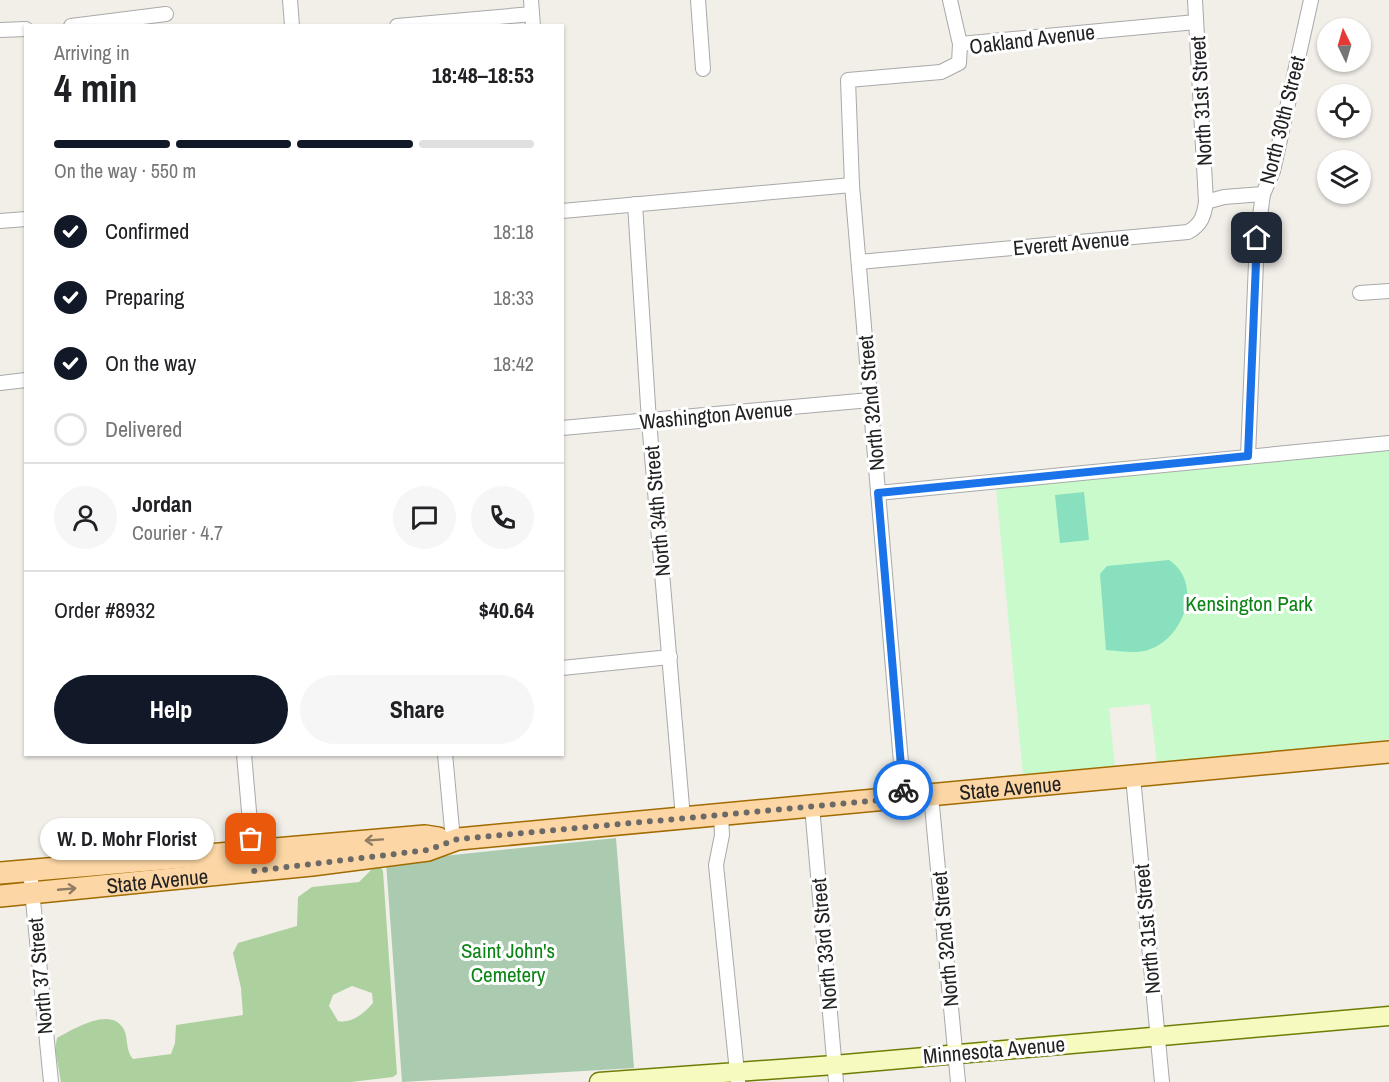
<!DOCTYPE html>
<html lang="en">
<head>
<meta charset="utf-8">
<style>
  :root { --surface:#fff; --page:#f6f6f6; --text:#202124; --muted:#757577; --line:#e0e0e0; --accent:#111827 }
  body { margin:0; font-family:"Archivo Narrow",sans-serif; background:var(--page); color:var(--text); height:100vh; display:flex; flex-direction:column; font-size:22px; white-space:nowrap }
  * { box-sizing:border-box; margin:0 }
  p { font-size:20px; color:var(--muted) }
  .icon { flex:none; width:33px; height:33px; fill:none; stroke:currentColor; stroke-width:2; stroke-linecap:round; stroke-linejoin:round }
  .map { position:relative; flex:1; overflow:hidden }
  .details { position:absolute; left:24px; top:24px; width:540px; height:732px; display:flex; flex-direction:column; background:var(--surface); border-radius:0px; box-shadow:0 2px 4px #0004 }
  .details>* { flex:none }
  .needle { width:39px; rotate:355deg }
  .fabs { position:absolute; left:1317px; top:18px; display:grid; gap:12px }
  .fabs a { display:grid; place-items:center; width:54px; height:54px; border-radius:50%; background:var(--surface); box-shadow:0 2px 4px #0004; font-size:30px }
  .pin { position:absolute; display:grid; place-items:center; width:51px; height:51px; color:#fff; margin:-26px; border-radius:12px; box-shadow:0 3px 9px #0006 }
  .courier { position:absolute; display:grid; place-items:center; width:60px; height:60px; margin:-30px; border:4px solid #1a73e8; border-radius:50%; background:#fff; color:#222; box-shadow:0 2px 8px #0007 }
  .bubble { position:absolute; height:42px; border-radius:21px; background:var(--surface); box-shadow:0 2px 4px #0004; font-size:20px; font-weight:800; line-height:42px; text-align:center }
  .head em { font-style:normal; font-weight:800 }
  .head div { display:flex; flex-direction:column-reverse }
  .head { display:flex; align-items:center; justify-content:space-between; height:102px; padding:0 30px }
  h1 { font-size:39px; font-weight:800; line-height:45px }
  .bar { display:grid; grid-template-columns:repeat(4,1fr); gap:9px 6px; align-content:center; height:72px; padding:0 30px }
  .bar i { height:8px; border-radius:4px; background:var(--line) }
  .bar .selected { background:var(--accent) }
  .bar p { grid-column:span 4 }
  .line { display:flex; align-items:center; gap:15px; padding:0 30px; border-top:2px solid var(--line) }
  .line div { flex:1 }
  .round { display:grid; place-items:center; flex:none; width:63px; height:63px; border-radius:32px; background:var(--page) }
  ol { padding:0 30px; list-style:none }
  li { display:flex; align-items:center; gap:18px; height:66px }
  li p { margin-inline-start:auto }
  li .icon { padding:6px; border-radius:50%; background:var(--accent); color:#fff; stroke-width:4 }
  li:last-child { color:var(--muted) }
  li i { width:33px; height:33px; border:3px solid var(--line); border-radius:50% }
  .action { display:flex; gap:12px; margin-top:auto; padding:12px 30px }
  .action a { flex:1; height:69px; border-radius:36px; background:var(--accent); color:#fff; font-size:24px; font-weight:800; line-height:69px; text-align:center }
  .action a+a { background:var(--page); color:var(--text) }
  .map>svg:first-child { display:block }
</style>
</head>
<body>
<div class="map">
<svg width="1389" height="1082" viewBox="0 0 1389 1082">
  <rect width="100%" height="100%" fill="#f2efe9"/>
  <path fill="#add19e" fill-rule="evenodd" d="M 380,866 L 383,871 L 397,1074 L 393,1077 L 351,1082 L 61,1082 L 55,1049 L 57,1038 C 74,1029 114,1004 125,1032 C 128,1041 126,1051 133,1059 L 171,1054 L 175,1043 L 176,1025 L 243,1015 L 241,988 L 233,953 L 238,943 L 297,926 L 298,897 L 312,887 L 359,882 L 373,868 ZM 352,986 L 372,993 L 373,1003 C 364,1013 352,1024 338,1021 L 329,1006 L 333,995 Z"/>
  <polygon fill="#aacbaf" points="616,838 634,1068 402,1082 386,862"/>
  <polygon fill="#c8facc" points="1389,448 1389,739 1322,749 1157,763 1150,704 1109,708 1115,767 1023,775 996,488"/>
  <g fill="#88e0be">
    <polygon points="1084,492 1089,540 1060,543 1055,495"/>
    <path d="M 1169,560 C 1204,583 1184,639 1148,650 C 1136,654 1119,651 1106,650 L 1100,574 L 1107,566 Z"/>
  </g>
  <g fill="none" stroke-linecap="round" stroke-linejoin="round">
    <defs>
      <g id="street">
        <polyline points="290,0 292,26"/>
        <polyline points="531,0 533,26"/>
        <polyline points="698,0 703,69"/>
        <polyline points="1195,0 1206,202"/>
        <polyline points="71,26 166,14"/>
        <polyline points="397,26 532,14"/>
        <polyline points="0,30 26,29"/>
        <polyline points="960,44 1196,22"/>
        <polyline points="635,204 649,421 683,818"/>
        <polyline points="562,211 852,185"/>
        <polyline points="0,221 26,219"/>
        <path d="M 859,262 L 1188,232 C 1201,225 1204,216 1206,202 L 1224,197 L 1263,194"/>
        <polyline points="1360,293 1389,291"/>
        <polyline points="0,383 26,380"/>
        <polyline points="562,428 870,400"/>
        <polyline points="1248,456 1257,238 1263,194 1273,171 1311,0"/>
        <polyline points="878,493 1389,443"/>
        <polyline points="562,668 670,657"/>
        <polyline points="244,754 253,857"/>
        <polyline points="445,754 453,840"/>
        <polyline points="1133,777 1162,1082"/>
        <polyline points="931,795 958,1082"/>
        <polyline points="904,798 852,185 848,80 941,72 959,63 960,44 950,0"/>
        <polyline points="812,806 836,1082"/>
        <polyline points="721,814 722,835 716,865 738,1082"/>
        <polyline points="30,870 51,1082"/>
      </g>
      <polyline id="secondary" points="599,1082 834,1065 1389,1016"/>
      <g id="primary">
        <polyline points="0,873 425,836 438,838"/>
        <path id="s1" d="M 0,896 L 312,865 L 428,850 L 458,839 L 1389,752"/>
      </g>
    </defs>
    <use href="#street" stroke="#a9a9a9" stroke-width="16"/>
    <use href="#secondary" stroke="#707d05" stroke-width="21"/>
    <use href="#primary" stroke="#a06b00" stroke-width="24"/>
    <use href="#street" stroke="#fff" stroke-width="14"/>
    <use href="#secondary" stroke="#f7fabf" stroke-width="18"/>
    <use href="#primary" stroke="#fcd6a4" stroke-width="21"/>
  </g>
  <defs><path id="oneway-shaft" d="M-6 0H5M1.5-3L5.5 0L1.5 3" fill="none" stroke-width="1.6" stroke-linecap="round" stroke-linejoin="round" transform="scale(1.5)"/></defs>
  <g stroke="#8f7c63">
    <use href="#oneway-shaft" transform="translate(374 840) rotate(176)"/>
    <use href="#oneway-shaft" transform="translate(67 889) rotate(-5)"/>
  </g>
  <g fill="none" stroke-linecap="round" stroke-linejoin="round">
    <polyline stroke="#6b6a68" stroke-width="6" stroke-dasharray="0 10.8" points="251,839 254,871 428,850 458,839 904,798 903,790"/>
    <polyline stroke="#1a73e8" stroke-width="8" points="903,790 878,493 1248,456 1257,238"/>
  </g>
  <g text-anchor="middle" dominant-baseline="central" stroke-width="6" stroke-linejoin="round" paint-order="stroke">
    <g font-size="21" fill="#222" stroke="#fff">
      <text transform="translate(1032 39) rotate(-7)">Oakland Avenue</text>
      <text transform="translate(1201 101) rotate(-93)">North 31st Street</text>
      <text transform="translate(1282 120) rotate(-76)">North 30th Street</text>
      <text transform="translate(1071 243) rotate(-5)">Everett Avenue</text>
      <text transform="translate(871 403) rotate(-95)">North 32nd Street</text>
      <text transform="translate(716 415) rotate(-5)">Washington Avenue</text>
      <text transform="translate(657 511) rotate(-95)">North 34th Street</text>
      <text stroke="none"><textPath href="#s1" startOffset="1017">State Avenue</textPath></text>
      <text stroke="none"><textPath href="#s1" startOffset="158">State Avenue</textPath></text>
      <text transform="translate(1147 929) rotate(-95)">North 31st Street</text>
      <text transform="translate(945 939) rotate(-95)">North 32nd Street</text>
      <text transform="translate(824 944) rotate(-95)">North 33rd Street</text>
      <text transform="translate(40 976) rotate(-95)">North 37 Street</text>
      <text transform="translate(994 1050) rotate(-5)">Minnesota Avenue</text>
    </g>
    <g font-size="21" fill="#0c8416" stroke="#fff">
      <text x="1249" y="603">Kensington Park</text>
      <text x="508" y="950">Saint John's<tspan x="508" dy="24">Cemetery</tspan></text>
    </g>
  </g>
</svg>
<div class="fabs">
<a><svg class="needle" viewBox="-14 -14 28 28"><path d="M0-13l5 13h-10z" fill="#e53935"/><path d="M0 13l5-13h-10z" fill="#757577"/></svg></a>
<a><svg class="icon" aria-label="locate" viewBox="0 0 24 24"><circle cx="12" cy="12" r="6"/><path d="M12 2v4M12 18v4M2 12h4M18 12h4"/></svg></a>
<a><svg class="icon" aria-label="layers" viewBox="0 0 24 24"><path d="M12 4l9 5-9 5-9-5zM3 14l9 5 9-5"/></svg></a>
</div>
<div class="pin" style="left:251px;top:839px;background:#ea580c"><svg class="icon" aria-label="bag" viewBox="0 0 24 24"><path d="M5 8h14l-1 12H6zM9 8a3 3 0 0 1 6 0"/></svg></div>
<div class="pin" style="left:1257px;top:238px;background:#1f2937"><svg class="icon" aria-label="home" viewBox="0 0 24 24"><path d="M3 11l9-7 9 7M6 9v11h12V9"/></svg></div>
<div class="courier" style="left:903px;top:790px"><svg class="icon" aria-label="bike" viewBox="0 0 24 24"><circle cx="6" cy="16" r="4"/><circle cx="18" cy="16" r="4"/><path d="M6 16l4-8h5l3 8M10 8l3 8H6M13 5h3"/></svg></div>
<div class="bubble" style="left:40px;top:818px;width:174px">W. D. Mohr Florist</div>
<section class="details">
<div class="head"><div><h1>4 min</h1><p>Arriving in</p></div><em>18:48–18:53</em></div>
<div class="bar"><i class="selected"></i><i class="selected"></i><i class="selected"></i><i></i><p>On the way · 550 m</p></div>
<ol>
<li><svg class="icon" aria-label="check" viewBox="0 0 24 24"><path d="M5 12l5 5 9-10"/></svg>Confirmed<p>18:18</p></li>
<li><svg class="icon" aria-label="check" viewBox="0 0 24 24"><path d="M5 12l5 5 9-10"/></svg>Preparing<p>18:33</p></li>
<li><svg class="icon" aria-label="check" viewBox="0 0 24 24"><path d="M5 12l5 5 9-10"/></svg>On the way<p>18:42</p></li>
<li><i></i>Delivered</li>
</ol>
<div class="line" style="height:108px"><a class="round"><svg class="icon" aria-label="person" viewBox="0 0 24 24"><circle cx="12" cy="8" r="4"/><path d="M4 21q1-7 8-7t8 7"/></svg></a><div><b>Jordan</b><p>Courier · 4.7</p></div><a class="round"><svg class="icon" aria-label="chat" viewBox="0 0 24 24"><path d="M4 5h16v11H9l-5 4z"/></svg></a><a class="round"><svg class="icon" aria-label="phone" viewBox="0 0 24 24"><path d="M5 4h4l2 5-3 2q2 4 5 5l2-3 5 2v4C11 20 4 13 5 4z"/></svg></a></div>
<div class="line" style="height:78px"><div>Order #8932</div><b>$40.64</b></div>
<div class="action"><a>Help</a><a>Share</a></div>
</section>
</div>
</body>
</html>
